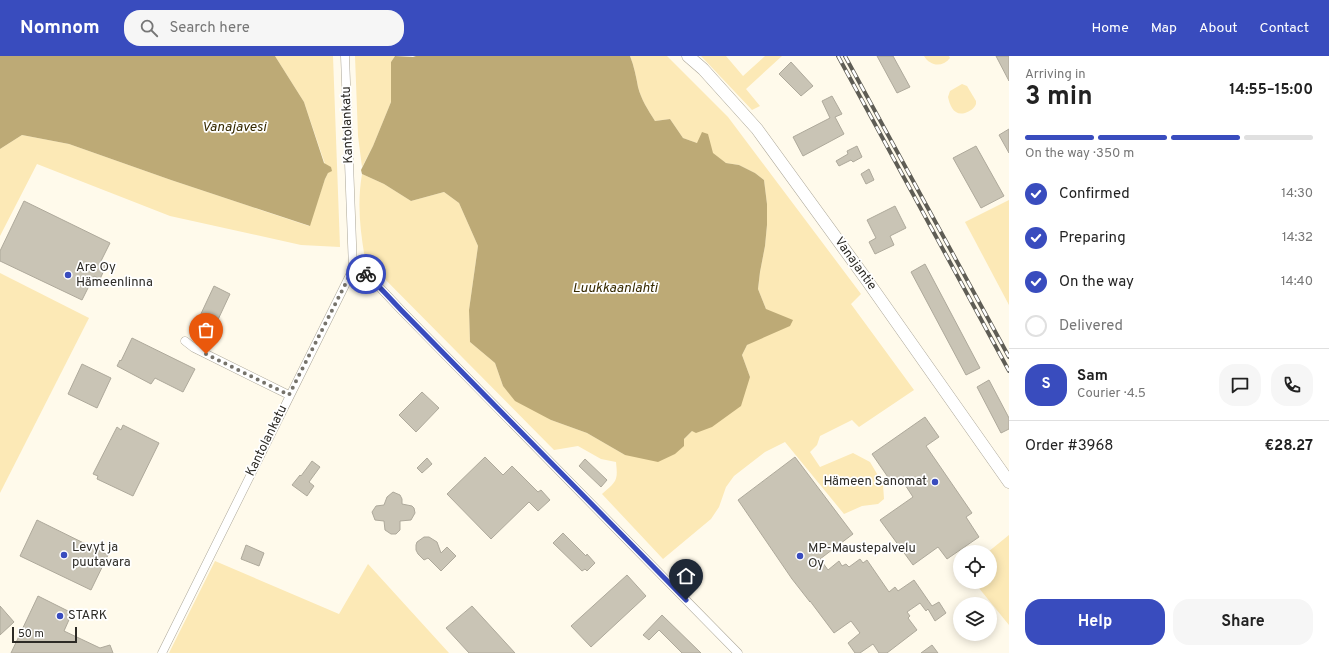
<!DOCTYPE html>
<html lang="en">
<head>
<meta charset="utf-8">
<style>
  :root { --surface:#fff; --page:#f6f6f6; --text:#222; --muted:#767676; --line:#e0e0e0; --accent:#394cbe }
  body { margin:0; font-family:Overpass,sans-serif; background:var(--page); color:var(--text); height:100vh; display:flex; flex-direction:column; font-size:15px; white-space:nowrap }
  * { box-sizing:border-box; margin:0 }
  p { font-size:13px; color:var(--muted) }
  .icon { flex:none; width:22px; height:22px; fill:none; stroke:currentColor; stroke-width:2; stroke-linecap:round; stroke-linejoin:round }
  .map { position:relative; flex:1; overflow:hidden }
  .details { display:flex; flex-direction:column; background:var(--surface); width:320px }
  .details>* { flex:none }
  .tools { position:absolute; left:953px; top:489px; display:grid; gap:8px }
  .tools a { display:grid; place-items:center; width:44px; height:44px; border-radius:50%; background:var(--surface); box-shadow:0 2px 10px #0003; font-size:20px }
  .scale { position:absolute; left:12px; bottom:10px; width:65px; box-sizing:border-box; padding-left:4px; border:2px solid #2d2b26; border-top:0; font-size:11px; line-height:14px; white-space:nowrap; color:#2d2b26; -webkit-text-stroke:3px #fff; paint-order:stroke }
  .pin { position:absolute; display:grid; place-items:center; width:34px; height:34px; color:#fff; margin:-41px -17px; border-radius:50% 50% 50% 0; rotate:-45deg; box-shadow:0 0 4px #0007 }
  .pin .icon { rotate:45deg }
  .courier { position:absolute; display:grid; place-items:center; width:40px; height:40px; margin:-20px; border:3px solid #394cbe; border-radius:50%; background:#fff; color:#222; box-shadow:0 1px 5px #0007 }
  .headline em { font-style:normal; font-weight:700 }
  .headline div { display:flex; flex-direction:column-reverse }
  .headline { display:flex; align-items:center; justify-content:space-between; height:68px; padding:0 16px }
  h1 { font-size:26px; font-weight:700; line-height:30px }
  .bar { display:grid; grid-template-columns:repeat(4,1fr); gap:6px 4px; align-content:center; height:48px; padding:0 16px }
  .bar i { height:5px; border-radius:3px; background:var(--line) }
  .bar .active { background:var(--accent) }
  .bar p { grid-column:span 4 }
  .line { display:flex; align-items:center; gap:10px; padding:0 16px; border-top:1px solid var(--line) }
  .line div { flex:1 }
  .round { display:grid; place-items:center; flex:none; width:42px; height:42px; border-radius:16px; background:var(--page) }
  ol { padding:0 16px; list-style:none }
  li { display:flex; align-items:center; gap:12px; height:44px }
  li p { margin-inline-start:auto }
  li .icon { padding:4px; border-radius:50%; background:var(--accent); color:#fff; stroke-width:4 }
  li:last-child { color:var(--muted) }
  li i { width:22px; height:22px; border:2px solid var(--line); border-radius:50% }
  .primary-button { display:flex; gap:8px; margin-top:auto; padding:8px 16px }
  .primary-button a { flex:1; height:46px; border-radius:16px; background:var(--accent); color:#fff; font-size:16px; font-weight:700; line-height:46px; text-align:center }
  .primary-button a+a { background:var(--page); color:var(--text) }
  header { display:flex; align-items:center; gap:24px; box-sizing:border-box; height:56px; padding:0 20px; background:var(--accent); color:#fff }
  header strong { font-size:19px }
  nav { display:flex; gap:22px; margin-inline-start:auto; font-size:14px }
  .search { width:280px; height:36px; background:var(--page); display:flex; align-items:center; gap:10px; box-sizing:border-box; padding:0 14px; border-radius:16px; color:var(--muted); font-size:15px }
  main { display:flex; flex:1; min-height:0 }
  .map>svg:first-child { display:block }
</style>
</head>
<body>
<header>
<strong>Nomnom</strong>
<div class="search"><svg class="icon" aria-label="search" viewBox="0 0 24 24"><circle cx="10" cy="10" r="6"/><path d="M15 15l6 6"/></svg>Search here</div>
<nav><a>Home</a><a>Map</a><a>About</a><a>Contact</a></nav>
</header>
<main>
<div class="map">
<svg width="1009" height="597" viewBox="0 0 1009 597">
  <rect width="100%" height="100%" fill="#fffaeb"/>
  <g fill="#fce9b6">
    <polygon points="275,0 333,0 340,191 301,189 170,160 37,108 0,180 0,93 22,79 69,88 171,124 309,170 325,123 328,117 304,46"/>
    <polygon points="355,0 395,0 391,6 391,46 373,90 362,111 358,80"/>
    <path d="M 630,0 L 667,0 L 728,61 L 861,238 L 851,248 L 914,334 L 859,371 L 852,364 L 820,380 L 817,389 L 810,396 L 820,411 L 853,397 L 870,406 L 883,428 L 884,443 L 878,448 L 862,450 L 844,458 L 785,386 L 765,396 L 734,420 L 726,431 L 719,451 L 711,463 L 663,503 L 602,438 C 617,425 618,425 616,406 L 601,403 L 578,390 L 554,394 L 365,203 C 360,173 357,148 362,118 L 384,128 L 411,145 L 444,136 L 459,147 L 478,190 L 469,254 L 470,286 L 495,307 L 503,330 L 551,364 L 587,377 L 625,399 L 684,383 L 692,375 L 750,321 L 742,299 L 747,289 L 758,283 L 766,253 L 758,233 L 760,216 L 765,190 L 767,169 L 767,148 L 764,124 L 755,117 L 739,109 L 726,107 L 697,87 L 683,82 L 670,63 L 655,65 C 648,54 641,43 638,31 C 636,20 634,10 630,0 Z"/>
    <polygon points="701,0 726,0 743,20 765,0 782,0 746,33 760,50 752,54"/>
    <path d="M 924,0 L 949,0 L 950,2 C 942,12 930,10 924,0 Z"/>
    <path d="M 962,28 L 967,30 L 976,45 L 976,48 C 974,53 970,55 965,57 C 954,60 950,50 948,41 L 950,35 Z"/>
    <polygon points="1009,144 1009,249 965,166"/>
    <polygon points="0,217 89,262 0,437"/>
    <polygon points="1009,479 1009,569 974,526 990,526 990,496 988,496"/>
    <polygon points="215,505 339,558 368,508 449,597 169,597"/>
  </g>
  <g fill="#bdaa76">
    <polygon points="0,0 275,0 304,46 324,107 331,111 332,115 328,117 325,123 310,170 171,124 69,88 22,79 0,93"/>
    <path d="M 395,0 L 413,1 L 416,0 L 630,0 C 634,10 636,20 638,31 C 641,43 648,54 655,65 L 670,63 L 683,82 L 697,87 L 702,76 L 708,78 L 713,97 L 726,107 L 739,109 L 755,117 L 764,124 L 767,148 L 767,169 L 765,190 L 760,216 L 758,233 L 766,253 L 793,264 L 790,270 L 747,289 L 742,299 L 750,321 L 741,350 L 712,371 L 696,377 L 692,375 L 684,383 L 684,390 L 675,398 L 658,406 L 625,399 L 587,377 L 551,364 L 515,345 L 503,330 L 495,307 L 470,286 L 469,254 L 478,190 L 459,147 L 444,136 L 411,145 L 384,128 L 362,118 L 361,114 L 373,90 L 391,46 L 391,6 Z"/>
  </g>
  <g fill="#c9c4b5" stroke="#aea99b">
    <polygon points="877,0 893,0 910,31 897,37"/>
    <polygon points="996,0 1009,0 1009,25"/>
    <polygon points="791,6 813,30 801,40 779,18"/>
    <polygon points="832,40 842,58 835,61 844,78 803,100 793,81 830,62 822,45"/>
    <polygon points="1009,73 1009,97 999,79"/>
    <polygon points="857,90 862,101 853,106 851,104 839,110 836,105 848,98 847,95"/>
    <polygon points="976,90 1004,140 981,152 953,102"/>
    <polygon points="869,113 874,124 866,128 861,118"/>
    <polygon points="24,145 110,187 100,207 106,210 100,223 94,220 82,244 0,205 0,195"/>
    <polygon points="895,150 906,172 890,180 894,189 875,198 869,186 876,182 867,164"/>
    <polygon points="925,208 980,312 966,319 911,216"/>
    <polygon points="214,230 230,238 215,270 199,262"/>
    <polygon points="132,282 195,313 183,336 155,322 151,328 117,310 120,304 121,305"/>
    <polygon points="82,308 111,322 97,352 68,338"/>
    <polygon points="989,324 1009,362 1009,373 1001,377 977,331"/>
    <polygon points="422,336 439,352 416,376 399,359"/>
    <polygon points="925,361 939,381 926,390 972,457 966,461 979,481 947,503 938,491 913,509 880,464 913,441 900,421 892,427 872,398"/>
    <polygon points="123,369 159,387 133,440 97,423 98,420 93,418 117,371 121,374"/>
    <polygon points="485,401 503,419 512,410 538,436 541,434 550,444 538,455 529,446 491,483 447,438"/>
    <polygon points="795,401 853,478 820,503 828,514 839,505 842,510 846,508 849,511 860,503 863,507 867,504 889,536 895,531 898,535 914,524 932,550 939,546 946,557 935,565 928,553 926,555 920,547 907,556 910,560 908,562 917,574 887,597 879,597 873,588 860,597 855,597 848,587 860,577 851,565 834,577 810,545 810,546 792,523 738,444"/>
    <polygon points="427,402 432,408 422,417 417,412"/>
    <polygon points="585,403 607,424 601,431 579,410"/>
    <polygon points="312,405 320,411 309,426 314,430 307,440 292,429 300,419 301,420"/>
    <polygon points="393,436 400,439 402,443 402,448 412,450 414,452 415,457 411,464 400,465 400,474 396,478 391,478 385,474 384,465 375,464 372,456 376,450 384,449 387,441"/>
    <polygon points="37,464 108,499 91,534 20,500"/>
    <polygon points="563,477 586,500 587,498 595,507 587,515 585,513 582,515 553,487"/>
    <polygon points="424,481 429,481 437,486 441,497 447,491 456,500 441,515 428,502 424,504 418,498 416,494 416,489 417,486"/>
    <polygon points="246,489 264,497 259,510 241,503"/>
    <polygon points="627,519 646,540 591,591 571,570"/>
    <polygon points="38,540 72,557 64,575 100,592 110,589 113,597 11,597"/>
    <polygon points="0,550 14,566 0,579"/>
    <polygon points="472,550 515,597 469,597 446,572"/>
    <polygon points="662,559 701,597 682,597 659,574 649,584 643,579"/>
    <polygon points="932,589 938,597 921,597"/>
  </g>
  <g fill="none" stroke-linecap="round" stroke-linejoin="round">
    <defs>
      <g id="street">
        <polyline points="353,213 369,220 402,255 738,597"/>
        <polyline points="185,285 194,292 289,339"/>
        <polyline points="162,597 353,213 345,0"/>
      </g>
      <polyline id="secondary" points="688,0 703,13 757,73 866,223 1009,426"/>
    </defs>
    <use href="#street" stroke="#aba698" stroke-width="9"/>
    <use href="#secondary" stroke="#aba698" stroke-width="13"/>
    <use href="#street" stroke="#fff" stroke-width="8"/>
    <use href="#secondary" stroke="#fff" stroke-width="12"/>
    <defs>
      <g id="rail">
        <polyline points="838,0 1009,315"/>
        <polyline points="845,0 1009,301"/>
      </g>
    </defs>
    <use href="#rail" stroke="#5f5d55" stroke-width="4"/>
    <use href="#rail" stroke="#fff" stroke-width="2.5" stroke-dasharray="8" stroke-linecap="butt"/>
  </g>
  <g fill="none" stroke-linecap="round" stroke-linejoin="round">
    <polyline stroke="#76736b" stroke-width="4" stroke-dasharray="0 7.2" points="206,298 289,339 353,213 366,218"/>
    <polyline stroke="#394cbe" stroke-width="5" points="366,218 369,220 402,255 686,544"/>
  </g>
  <g fill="#394cbe" stroke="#fff" stroke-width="1.5">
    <circle cx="68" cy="219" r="4"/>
    <circle cx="935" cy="426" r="4"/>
    <circle cx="64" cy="499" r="4"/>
    <circle cx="800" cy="500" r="4"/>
    <circle cx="60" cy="560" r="4"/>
  </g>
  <g text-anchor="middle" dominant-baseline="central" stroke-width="3.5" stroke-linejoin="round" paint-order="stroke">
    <g font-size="13" fill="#2d2b26" stroke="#fff">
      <text transform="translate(348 69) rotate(-92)">Kantolankatu</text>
      <text transform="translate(855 208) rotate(54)">Vanajantie</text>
      <text transform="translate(267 385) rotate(-64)">Kantolankatu</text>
    </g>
    <g font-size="13" fill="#2d2b26" stroke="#fff" text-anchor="start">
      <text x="76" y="212">Are Oy<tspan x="76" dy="15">Hämeenlinna</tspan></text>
      <text x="927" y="426" text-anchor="end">Hämeen Sanomat</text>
      <text x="72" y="492">Levyt ja<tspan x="72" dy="15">puutavara</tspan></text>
      <text x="808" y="493">MP-Maustepalvelu<tspan x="808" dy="15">Oy</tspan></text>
      <text x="68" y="560">STARK</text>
    </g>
    <g font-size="14" font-style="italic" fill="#372a00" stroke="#fff">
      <text x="234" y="71">Vanajavesi</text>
      <text x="615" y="232">Luukkaanlahti</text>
    </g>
  </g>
</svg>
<div class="tools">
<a><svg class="icon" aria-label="locate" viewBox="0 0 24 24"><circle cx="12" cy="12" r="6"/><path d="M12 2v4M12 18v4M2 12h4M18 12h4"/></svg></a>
<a><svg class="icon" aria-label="layers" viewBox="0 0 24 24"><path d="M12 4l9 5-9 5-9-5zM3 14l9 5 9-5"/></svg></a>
</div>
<div class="scale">50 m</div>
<div class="pin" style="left:206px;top:298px;background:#ea580c"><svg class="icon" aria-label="bag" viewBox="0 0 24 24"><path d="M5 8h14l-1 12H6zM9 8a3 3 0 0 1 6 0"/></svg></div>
<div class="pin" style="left:686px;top:544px;background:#1f2937"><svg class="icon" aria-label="home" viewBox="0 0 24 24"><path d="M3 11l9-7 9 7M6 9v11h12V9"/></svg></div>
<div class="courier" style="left:366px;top:218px"><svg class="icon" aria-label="bike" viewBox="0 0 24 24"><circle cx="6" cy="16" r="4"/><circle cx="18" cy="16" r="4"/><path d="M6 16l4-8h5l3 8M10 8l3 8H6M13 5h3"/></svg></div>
</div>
<section class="details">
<div class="headline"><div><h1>3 min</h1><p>Arriving in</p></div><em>14:55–15:00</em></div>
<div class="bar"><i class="active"></i><i class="active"></i><i class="active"></i><i></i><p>On the way · 350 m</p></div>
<ol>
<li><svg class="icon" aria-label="check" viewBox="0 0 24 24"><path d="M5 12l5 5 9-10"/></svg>Confirmed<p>14:30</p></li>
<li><svg class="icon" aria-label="check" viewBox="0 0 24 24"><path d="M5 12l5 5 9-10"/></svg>Preparing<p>14:32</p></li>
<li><svg class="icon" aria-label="check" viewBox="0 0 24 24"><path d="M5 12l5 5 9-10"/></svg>On the way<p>14:40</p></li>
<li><i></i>Delivered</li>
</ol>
<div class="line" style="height:72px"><b class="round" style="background:var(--accent);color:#fff">S</b><div><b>Sam</b><p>Courier · 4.5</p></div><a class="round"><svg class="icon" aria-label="chat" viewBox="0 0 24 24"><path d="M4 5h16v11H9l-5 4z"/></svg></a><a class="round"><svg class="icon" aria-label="phone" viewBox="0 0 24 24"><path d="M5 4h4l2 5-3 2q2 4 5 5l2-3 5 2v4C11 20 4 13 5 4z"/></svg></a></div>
<div class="line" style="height:52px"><div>Order #3968</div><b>€28.27</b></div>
<div class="primary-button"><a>Help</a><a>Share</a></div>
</section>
</main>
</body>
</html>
